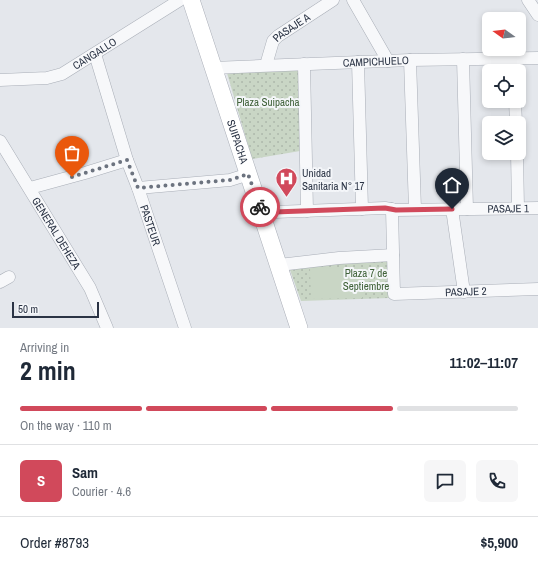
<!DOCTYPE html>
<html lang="en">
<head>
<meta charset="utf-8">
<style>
  :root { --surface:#fff; --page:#f6f6f7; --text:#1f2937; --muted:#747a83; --line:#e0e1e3; --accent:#d1495b }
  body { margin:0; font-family:"Archivo Narrow",sans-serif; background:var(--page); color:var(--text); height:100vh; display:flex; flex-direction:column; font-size:15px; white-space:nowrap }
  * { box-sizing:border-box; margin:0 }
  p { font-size:13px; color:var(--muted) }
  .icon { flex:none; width:22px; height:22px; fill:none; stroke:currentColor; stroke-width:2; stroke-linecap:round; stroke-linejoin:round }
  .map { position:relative; height:328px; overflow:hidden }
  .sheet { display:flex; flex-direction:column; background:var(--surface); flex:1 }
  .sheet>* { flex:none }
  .needle { width:26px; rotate:285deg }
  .buttons { position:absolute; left:482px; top:12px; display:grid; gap:8px }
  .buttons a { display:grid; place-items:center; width:44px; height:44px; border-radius:6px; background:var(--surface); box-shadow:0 2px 6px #0003; font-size:20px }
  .scale { position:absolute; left:12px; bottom:10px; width:87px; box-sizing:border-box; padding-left:4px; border:2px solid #2b3445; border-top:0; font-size:11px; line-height:14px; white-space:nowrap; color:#2b3445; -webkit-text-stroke:3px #f4f6f9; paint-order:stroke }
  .pin { position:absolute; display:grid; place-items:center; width:34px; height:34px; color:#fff; margin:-41px -17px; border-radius:50% 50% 50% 0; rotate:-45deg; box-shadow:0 0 4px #0007 }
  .pin .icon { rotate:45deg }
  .courier { position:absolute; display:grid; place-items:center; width:40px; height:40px; margin:-20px; border:3px solid #d1495b; border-radius:50%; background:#fff; color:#222; box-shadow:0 1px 5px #0007 }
  .summary em { font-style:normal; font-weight:700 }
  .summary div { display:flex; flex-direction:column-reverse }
  .summary { display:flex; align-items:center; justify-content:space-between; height:68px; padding:0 20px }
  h1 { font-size:26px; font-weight:700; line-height:30px }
  .bar { display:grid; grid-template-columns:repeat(4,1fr); gap:6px 4px; align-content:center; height:48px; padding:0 20px }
  .bar i { height:5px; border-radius:3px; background:var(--line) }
  .bar .current { background:var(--accent) }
  .bar p { grid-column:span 4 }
  .line { display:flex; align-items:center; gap:10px; padding:0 20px; border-top:1px solid var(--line) }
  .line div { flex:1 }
  .round { display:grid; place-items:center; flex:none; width:42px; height:42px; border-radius:6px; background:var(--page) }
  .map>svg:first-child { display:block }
</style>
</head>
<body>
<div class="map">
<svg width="538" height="328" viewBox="0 0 538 328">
  <defs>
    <pattern id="grass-dots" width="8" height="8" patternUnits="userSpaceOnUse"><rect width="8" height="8" fill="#c9d6c5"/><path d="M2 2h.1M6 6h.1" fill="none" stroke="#adb8ab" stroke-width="1.8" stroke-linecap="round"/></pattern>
  </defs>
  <rect width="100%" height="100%" fill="#e4e7ec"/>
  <g fill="url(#grass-dots)">
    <polygon points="300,69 300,151 252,159 227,73"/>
    <polygon points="389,259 389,298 301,301 290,270 356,261"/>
  </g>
  <polygon fill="#c9d6c5" points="361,268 362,298 311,299 310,269"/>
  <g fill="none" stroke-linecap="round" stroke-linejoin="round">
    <defs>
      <g id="street">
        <polyline points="353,0 388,61"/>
        <polyline points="528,0 538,15"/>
        <path id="s1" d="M 95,54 L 127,160 L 138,188 L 185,328"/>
        <polyline points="514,58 514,71"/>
        <polyline points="463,59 467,209"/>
        <polyline points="410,60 415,209"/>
        <polyline points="358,62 362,209"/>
        <polyline points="304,64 307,211"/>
        <path id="s2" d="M 266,65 L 273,41 L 278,36 L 333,0"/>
        <path id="s3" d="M 213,68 L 410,60 L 538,58"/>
        <path id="s4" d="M 0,80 L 47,78 L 62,74 L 180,0"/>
        <polyline points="515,101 516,123"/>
        <path id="s5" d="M 0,141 L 90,288 L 107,328"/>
        <polyline points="517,153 518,208"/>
        <polyline points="30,188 85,173 127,160"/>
        <polyline points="138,188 230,180 249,174"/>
        <path id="s6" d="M 392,209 L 394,294 L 538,289"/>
        <polyline points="452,209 464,292"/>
        <path id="s7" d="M 263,215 L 274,212 L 385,208 L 396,210 L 538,208"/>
        <polyline points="279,265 339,258 393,255"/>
        <polyline points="0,282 9,277"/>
      </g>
      <g id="secondary">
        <path id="s8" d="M 191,0 L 299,328"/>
      </g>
    </defs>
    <use href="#street" stroke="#a9aeb7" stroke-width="13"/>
    <use href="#secondary" stroke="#a9aeb7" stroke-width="18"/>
    <use href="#street" stroke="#f7f8fa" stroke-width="12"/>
    <use href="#secondary" stroke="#fff" stroke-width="17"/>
  </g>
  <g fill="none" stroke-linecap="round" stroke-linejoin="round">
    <polyline stroke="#6c737f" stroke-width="4" stroke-dasharray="0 7.2" points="72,177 127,160 138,188 230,180 248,174 260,207"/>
    <polyline stroke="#d1495b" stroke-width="5" points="260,207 263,215 274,212 385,208 396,210 452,209"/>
  </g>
  <defs>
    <symbol id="hospital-pin" viewBox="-11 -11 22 30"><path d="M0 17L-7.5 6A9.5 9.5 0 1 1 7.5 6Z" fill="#d1495b" stroke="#f4f6f9"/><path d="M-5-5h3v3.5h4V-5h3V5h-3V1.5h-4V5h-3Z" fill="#fff"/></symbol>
  </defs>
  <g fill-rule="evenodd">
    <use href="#hospital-pin" x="274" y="166" width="25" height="34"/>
  </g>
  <g text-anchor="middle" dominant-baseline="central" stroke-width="4" stroke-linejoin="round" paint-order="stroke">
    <g font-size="11" fill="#2b3445" stroke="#f4f6f9">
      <text stroke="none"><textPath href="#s2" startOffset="48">PASAJE A</textPath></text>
      <text stroke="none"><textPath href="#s4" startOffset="101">CANGALLO</textPath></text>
      <text stroke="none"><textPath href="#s3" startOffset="163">CAMPICHUELO</textPath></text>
      <text stroke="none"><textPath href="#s8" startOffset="149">SUIPACHA</textPath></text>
      <text stroke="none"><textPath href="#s7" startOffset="246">PASAJE 1</textPath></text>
      <text stroke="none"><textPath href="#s1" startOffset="180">PASTEUR</textPath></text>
      <text stroke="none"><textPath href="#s5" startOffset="108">GENERAL DEHEZA</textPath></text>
      <text stroke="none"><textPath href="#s6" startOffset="157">PASAJE 2</textPath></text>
    </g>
    <g font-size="11" fill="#3f6138" stroke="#f4f6f9">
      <text x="268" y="102">Plaza Suipacha</text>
      <text x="366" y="273">Plaza 7 de<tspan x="366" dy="13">Septiembre</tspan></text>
    </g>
    <g font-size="11" fill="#2b3445" stroke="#f4f6f9" text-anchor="start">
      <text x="302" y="173">Unidad<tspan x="302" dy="13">Sanitaria N° 17</tspan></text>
    </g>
  </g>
</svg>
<div class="buttons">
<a><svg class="needle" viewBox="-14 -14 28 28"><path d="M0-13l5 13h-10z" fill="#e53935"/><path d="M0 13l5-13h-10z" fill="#747a83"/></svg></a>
<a><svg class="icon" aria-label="locate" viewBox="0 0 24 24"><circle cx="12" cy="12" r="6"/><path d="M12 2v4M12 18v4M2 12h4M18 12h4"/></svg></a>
<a><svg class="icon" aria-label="layers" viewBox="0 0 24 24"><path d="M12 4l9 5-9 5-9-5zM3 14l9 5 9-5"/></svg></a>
</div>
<div class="scale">50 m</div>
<div class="pin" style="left:72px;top:177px;background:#ea580c"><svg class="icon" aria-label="bag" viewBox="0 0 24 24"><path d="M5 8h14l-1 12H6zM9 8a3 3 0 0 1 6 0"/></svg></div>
<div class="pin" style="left:452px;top:209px;background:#1f2937"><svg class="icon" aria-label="home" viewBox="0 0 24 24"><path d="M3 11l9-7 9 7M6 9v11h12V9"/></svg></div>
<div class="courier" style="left:260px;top:207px"><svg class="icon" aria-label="bike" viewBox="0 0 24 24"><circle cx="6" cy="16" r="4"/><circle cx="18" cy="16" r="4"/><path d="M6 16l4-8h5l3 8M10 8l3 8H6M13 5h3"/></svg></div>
</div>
<section class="sheet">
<div class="summary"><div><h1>2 min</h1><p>Arriving in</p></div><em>11:02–11:07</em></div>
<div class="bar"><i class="current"></i><i class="current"></i><i class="current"></i><i></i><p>On the way · 110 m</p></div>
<div class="line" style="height:72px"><b class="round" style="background:var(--accent);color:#fff">S</b><div><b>Sam</b><p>Courier · 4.6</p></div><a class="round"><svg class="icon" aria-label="chat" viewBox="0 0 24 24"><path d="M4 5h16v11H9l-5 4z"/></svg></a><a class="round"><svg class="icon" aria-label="phone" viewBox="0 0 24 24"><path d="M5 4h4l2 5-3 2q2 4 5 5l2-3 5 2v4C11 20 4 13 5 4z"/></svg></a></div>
<div class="line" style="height:52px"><div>Order #8793</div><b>$5,900</b></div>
</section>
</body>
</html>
